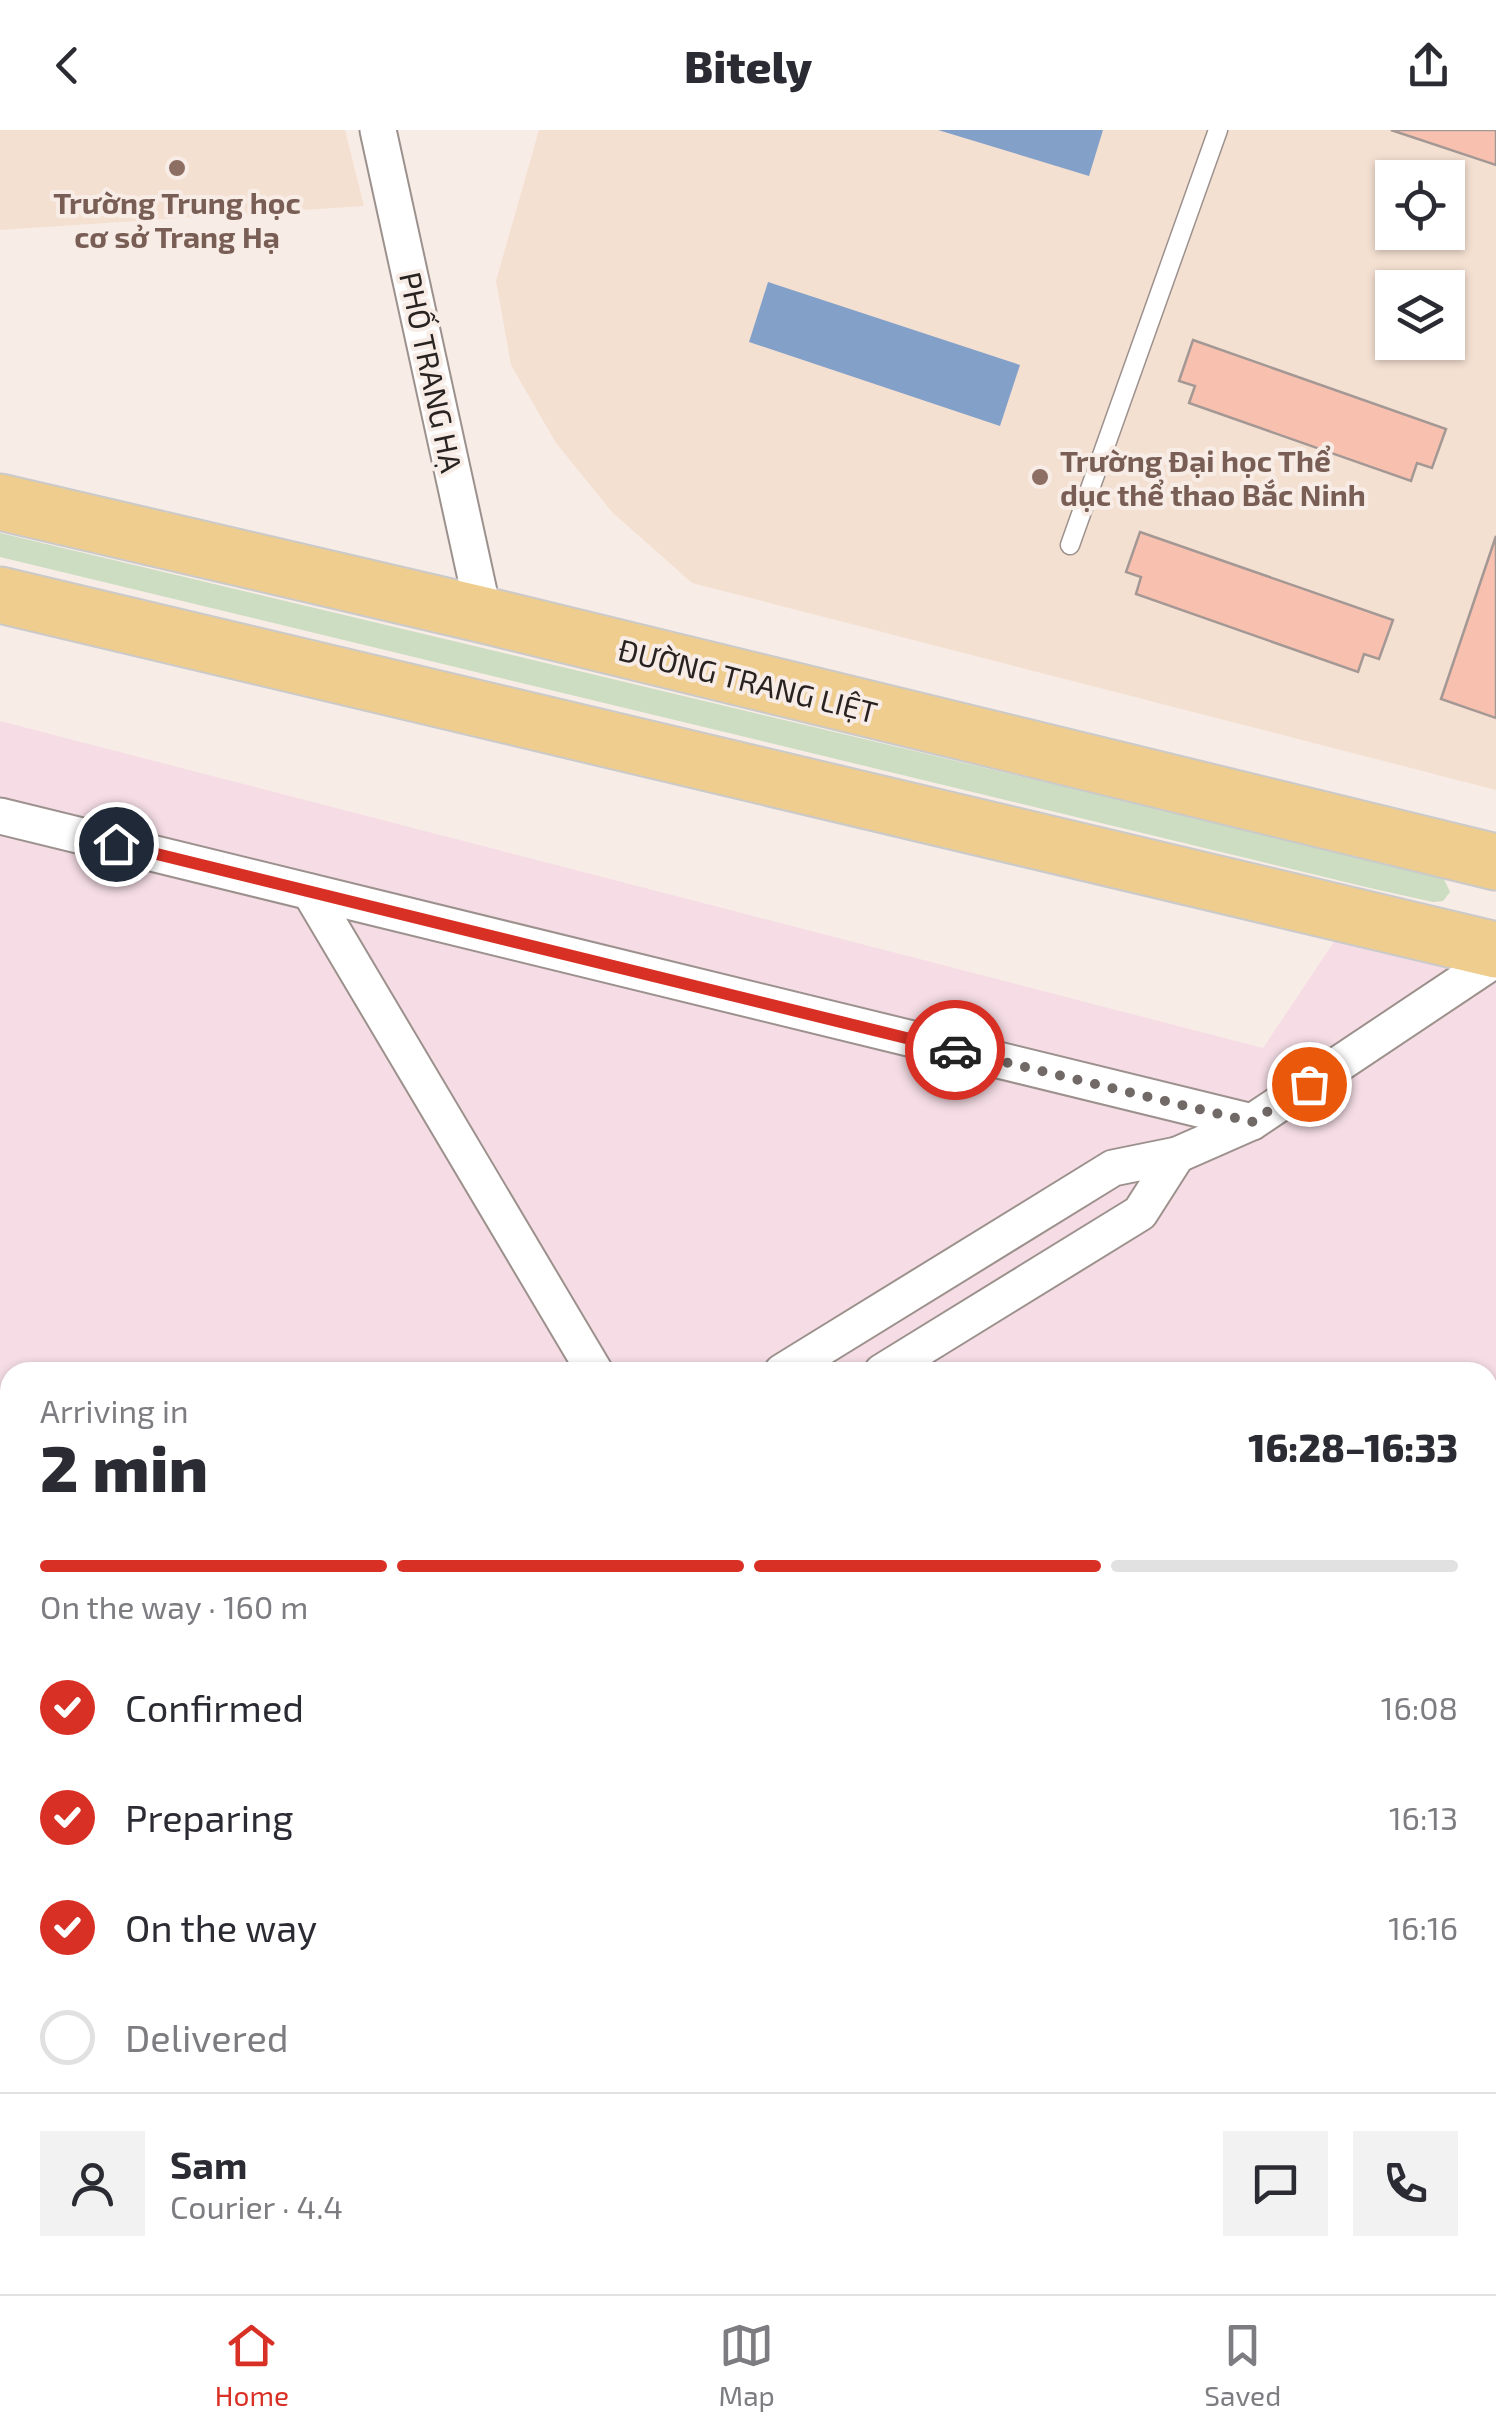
<!DOCTYPE html>
<html lang="en">
<head>
<meta charset="utf-8">
<style>
  :root { --surface:#fff; --page:#f2f2f3; --text:#2b2b33; --muted:#7c7c81; --line:#e1e1e2; --accent:#d93025 }
  body { margin:0; font-family:"Exo 2",sans-serif; background:var(--page); color:var(--text); height:100vh; display:flex; flex-direction:column; font-size:38px; white-space:nowrap }
  * { box-sizing:border-box; margin:0 }
  p { font-size:32px; color:var(--muted) }
  .icon { flex:none; width:55px; height:55px; fill:none; stroke:currentColor; stroke-width:2; stroke-linecap:round; stroke-linejoin:round }
  .map { position:relative; flex:1; overflow:hidden }
  .drawer { position:absolute; left:0px; top:1232px; width:1498px; height:932px; display:flex; flex-direction:column; background:var(--surface); border-radius:30px 30px 0 0; box-shadow:0 2px 8px #0004 }
  .drawer>* { flex:none }
  .controls { position:absolute; left:1375px; top:30px; display:grid; gap:20px }
  .controls a { display:grid; place-items:center; width:90px; height:90px; border-radius:0px; background:var(--surface); box-shadow:0 2px 8px #0004; font-size:50px }
  .pin { position:absolute; display:grid; place-items:center; width:85px; height:85px; color:#fff; margin:-42px; border:5px solid #fff; border-radius:50%; box-shadow:0 2px 10px #0007 }
  .courier { position:absolute; display:grid; place-items:center; width:100px; height:100px; margin:-50px; border:8px solid #d93025; border-radius:50%; background:#fff; color:#222; box-shadow:0 2px 12px #0007 }
  .headline em { font-style:normal; font-weight:800 }
  .headline div { display:flex; flex-direction:column-reverse }
  .headline { display:flex; align-items:center; justify-content:space-between; height:170px; padding:0 40px }
  h1 { font-size:65px; font-weight:800; line-height:75px }
  .bar { display:grid; grid-template-columns:repeat(4,1fr); gap:15px 10px; align-content:center; height:120px; padding:0 40px }
  .bar i { height:12px; border-radius:8px; background:var(--line) }
  .bar .on { background:var(--accent) }
  .bar p { grid-column:span 4 }
  .line { display:flex; align-items:center; gap:25px; padding:0 40px; border-top:2px solid var(--line) }
  .line div { flex:1 }
  .round { display:grid; place-items:center; flex:none; width:105px; height:105px; border-radius:0px; background:var(--page) }
  ol { padding:0 40px; list-style:none }
  li { display:flex; align-items:center; gap:30px; height:110px }
  li p { margin-inline-start:auto }
  li .icon { padding:10px; border-radius:50%; background:var(--accent); color:#fff; stroke-width:4 }
  li:last-child { color:var(--muted) }
  li i { width:55px; height:55px; border:5px solid var(--line); border-radius:50% }
  header { display:flex; justify-content:space-between; align-items:center; height:130px; padding:0 40px; background:var(--surface); font-size:45px; font-weight:800 }
  .dock { display:flex; justify-content:space-around; align-items:center; height:140px; border-top:2px solid var(--line); background:var(--surface); font-size:28px; color:var(--muted) }
  .dock a { display:grid; justify-items:center; gap:5px }
  .dock .on { color:var(--accent) }
  .map>svg:first-child { display:block }
</style>
</head>
<body>
<header><svg class="icon" aria-label="back" viewBox="0 0 24 24"><path d="M15 5l-7 7 7 7"/></svg>Bitely<svg class="icon" aria-label="share" viewBox="0 0 24 24"><path d="M12 15V3M7 8l5-5 5 5M5 13v7h14v-7"/></svg></header>
<div class="map">
<svg width="1496" height="2164" viewBox="0 0 1496 2164">
  <rect width="100%" height="100%" fill="#f8ece6"/>
  <path fill="#f6dde5" fill-rule="evenodd" d="M 0,591 L 1263,918 L 1341,801 L 1496,839 L 1496,2164 L 0,2164 ZM 10,1242 L 1488,1242 L 1488,2155 L 10,2155 Z"/>
  <g fill="#f4e0d1" fill-rule="evenodd">
    <polygon points="0,0 345,0 364,76 0,100"/>
    <path d="M 539,0 L 1496,0 L 1496,660 L 692,453 L 612,382 L 556,313 L 511,235 L 496,151 ZM 1392,48 L 1448,48 L 1448,102 L 1392,102 ZM 1392,158 L 1448,158 L 1448,212 L 1392,212 Z"/>
  </g>
  <polygon fill="#ccddc1" points="0,403 1443,747 1450,762 1443,771 1433,772 1370,758 0,427"/>
  <g fill="#83a0c9">
    <polygon points="938,0 1103,0 1089,46"/>
    <polygon points="768,152 1020,235 1000,296 749,212"/>
  </g>
  <g fill="#f7c0af" stroke="#a49895" stroke-width="2.5">
    <polygon points="1391,0 1496,0 1496,35"/>
    <polygon points="1193,210 1446,299 1432,338 1417,333 1411,351 1189,273 1195,256 1179,251"/>
    <polygon points="1140,402 1393,490 1379,529 1364,524 1358,542 1136,464 1141,447 1126,442"/>
    <polygon points="1496,406 1496,588 1441,569"/>
    <polygon points="207,2155 379,2155 365,2164 213,2164"/>
    <polygon points="612,2155 762,2155 768,2164 617,2164"/>
  </g>
  <g fill="none" stroke-linecap="round" stroke-linejoin="round">
    <defs>
      <polyline id="service" points="1070,415 1218,0"/>
      <g id="minor">
        <polyline points="378,0 484,485"/>
        <polyline points="0,686 1252,992"/>
        <polyline points="310,762 595,1242"/>
        <polyline points="782,1242 1113,1038 1177,1025 1252,992 1496,829"/>
        <polyline points="882,1242 1140,1083 1177,1025"/>
        <polyline points="0,1759 10,1753"/>
        <polyline points="1139,2155 1145,2164"/>
      </g>
      <g id="primary">
        <polyline points="0,372 484,485 1496,732"/>
        <polyline points="0,465 1496,820"/>
        <polyline points="1488,1976 1496,1986"/>
        <polyline points="1488,2050 1496,2042"/>
        <polyline points="1235,2164 1245,2155"/>
        <polyline points="1356,2164 1367,2155"/>
      </g>
    </defs>
    <use href="#service" stroke="#9c918d" stroke-width="21"/>
    <use href="#minor" stroke="#9c918d" stroke-width="39"/>
    <use href="#primary" stroke="#cbcaca" stroke-width="59"/>
    <use href="#service" stroke="#fff" stroke-width="18"/>
    <use href="#minor" stroke="#fff" stroke-width="35"/>
    <use href="#primary" stroke="#eecd8e" stroke-width="55"/>
  </g>
  <g fill="none" stroke-linecap="round" stroke-linejoin="round">
    <polyline stroke="#716966" stroke-width="10" stroke-dasharray="0 18" points="955,920 1252,992 1309,954"/>
    <polyline stroke="#d93025" stroke-width="12" points="116,714 955,920"/>
  </g>
  <g fill="#8d6e63" stroke="#f8ece6" stroke-width="4">
    <circle cx="177" cy="38" r="10"/>
    <circle cx="1040" cy="347" r="10"/>
  </g>
  <g text-anchor="middle" dominant-baseline="central" stroke-width="8" stroke-linejoin="round" paint-order="stroke">
    <g font-size="30" font-weight="bold" fill="#785e54" stroke="#f8ece6">
      <text x="177" y="72">Trường Trung học<tspan x="177" dy="34">cơ sở Trang Hạ</tspan></text>
      <text x="1060" y="330" text-anchor="start">Trường Đại học Thể<tspan x="1060" dy="34">dục thể thao Bắc Ninh</tspan></text>
    </g>
    <g font-size="30" fill="#282321" stroke="#f8ece6">
      <text transform="translate(432 242) rotate(78)">PHỐ TRANG HẠ</text>
      <text transform="translate(748 550) rotate(14)">ĐƯỜNG TRANG LIỆT</text>
    </g>
  </g>
</svg>
<div class="controls">
<a><svg class="icon" aria-label="locate" viewBox="0 0 24 24"><circle cx="12" cy="12" r="6"/><path d="M12 2v4M12 18v4M2 12h4M18 12h4"/></svg></a>
<a><svg class="icon" aria-label="layers" viewBox="0 0 24 24"><path d="M12 4l9 5-9 5-9-5zM3 14l9 5 9-5"/></svg></a>
</div>
<div class="pin" style="left:1309px;top:954px;background:#ea580c"><svg class="icon" aria-label="bag" viewBox="0 0 24 24"><path d="M5 8h14l-1 12H6zM9 8a3 3 0 0 1 6 0"/></svg></div>
<div class="pin" style="left:116px;top:714px;background:#1f2937"><svg class="icon" aria-label="home" viewBox="0 0 24 24"><path d="M3 11l9-7 9 7M6 9v11h12V9"/></svg></div>
<div class="courier" style="left:955px;top:920px"><svg class="icon" aria-label="car" viewBox="0 0 24 24"><path d="M5 17H2v-5l4-1 3-4h7l3 4 3 1v5h-3M9 17h6M6 11h13"/><circle cx="7" cy="17" r="2"/><circle cx="17" cy="17" r="2"/></svg></div>
<section class="drawer">
<div class="headline"><div><h1>2 min</h1><p>Arriving in</p></div><em>16:28–16:33</em></div>
<div class="bar"><i class="on"></i><i class="on"></i><i class="on"></i><i></i><p>On the way · 160 m</p></div>
<ol>
<li><svg class="icon" aria-label="check" viewBox="0 0 24 24"><path d="M5 12l5 5 9-10"/></svg>Confirmed<p>16:08</p></li>
<li><svg class="icon" aria-label="check" viewBox="0 0 24 24"><path d="M5 12l5 5 9-10"/></svg>Preparing<p>16:13</p></li>
<li><svg class="icon" aria-label="check" viewBox="0 0 24 24"><path d="M5 12l5 5 9-10"/></svg>On the way<p>16:16</p></li>
<li><i></i>Delivered</li>
</ol>
<div class="line" style="height:180px"><a class="round"><svg class="icon" aria-label="person" viewBox="0 0 24 24"><circle cx="12" cy="8" r="4"/><path d="M4 21q1-7 8-7t8 7"/></svg></a><div><b>Sam</b><p>Courier · 4.4</p></div><a class="round"><svg class="icon" aria-label="chat" viewBox="0 0 24 24"><path d="M4 5h16v11H9l-5 4z"/></svg></a><a class="round"><svg class="icon" aria-label="phone" viewBox="0 0 24 24"><path d="M5 4h4l2 5-3 2q2 4 5 5l2-3 5 2v4C11 20 4 13 5 4z"/></svg></a></div>
</section>
</div>
<nav class="dock">
<a class="on"><svg class="icon" aria-label="home" viewBox="0 0 24 24"><path d="M3 11l9-7 9 7M6 9v11h12V9"/></svg>Home</a>
<a><svg class="icon" aria-label="map" viewBox="0 0 24 24"><path d="M3 6l6-2 6 2 6-2v14l-6 2-6-2-6 2zM9 4v14M15 6v14"/></svg>Map</a>
<a><svg class="icon" aria-label="saved" viewBox="0 0 24 24"><path d="M7 4h10v16l-5-4-5 4z"/></svg>Saved</a>
</nav>
</body>
</html>
